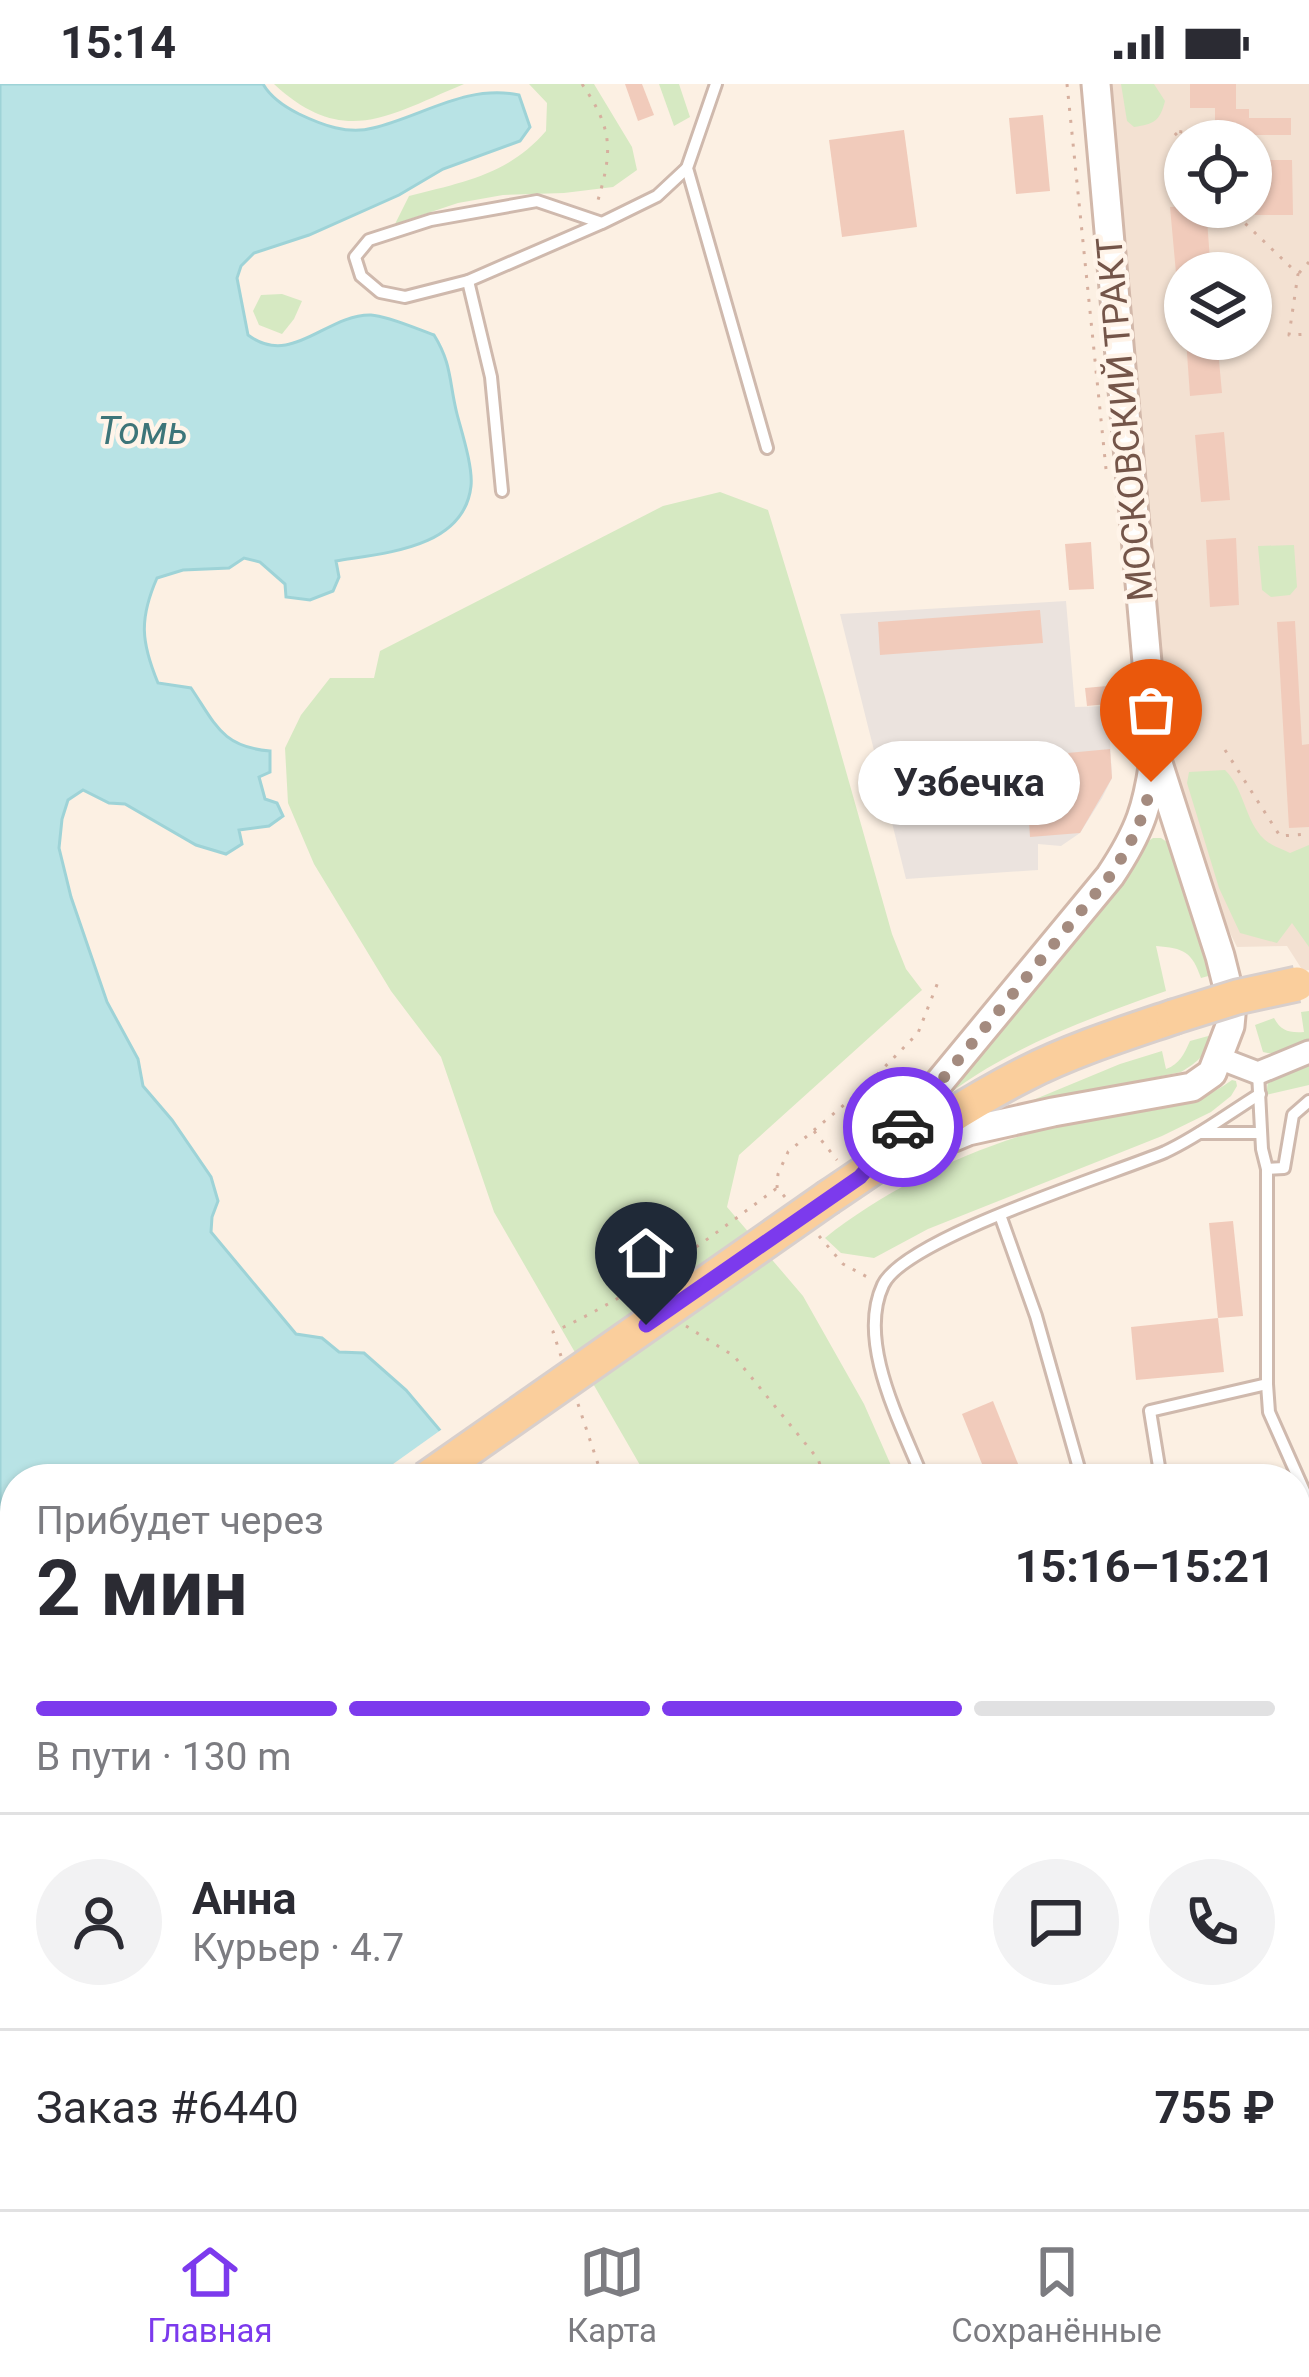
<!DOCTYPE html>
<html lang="ru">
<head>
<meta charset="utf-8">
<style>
  :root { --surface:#fff; --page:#f2f2f3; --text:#2b2b33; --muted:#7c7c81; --line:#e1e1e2; --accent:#7c3aed }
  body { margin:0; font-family:Roboto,sans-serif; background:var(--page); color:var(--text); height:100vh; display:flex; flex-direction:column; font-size:45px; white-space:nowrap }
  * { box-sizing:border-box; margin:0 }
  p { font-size:39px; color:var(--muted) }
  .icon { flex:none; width:66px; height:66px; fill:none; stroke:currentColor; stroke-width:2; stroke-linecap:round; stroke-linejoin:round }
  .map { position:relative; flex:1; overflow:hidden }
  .side { position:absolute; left:0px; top:1380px; width:1311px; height:747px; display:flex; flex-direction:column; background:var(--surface); border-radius:48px 48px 0 0; box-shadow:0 3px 9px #0004 }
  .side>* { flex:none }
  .controls { position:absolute; left:1164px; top:36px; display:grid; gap:24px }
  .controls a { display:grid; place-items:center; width:108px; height:108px; border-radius:50%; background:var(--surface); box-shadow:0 3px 9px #0004; font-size:60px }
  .pin { position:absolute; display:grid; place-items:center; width:102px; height:102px; color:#fff; margin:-123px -51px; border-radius:50% 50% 50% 0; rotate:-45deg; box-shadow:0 0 12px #0007 }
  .pin .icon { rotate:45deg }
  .courier { position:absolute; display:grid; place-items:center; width:120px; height:120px; margin:-60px; border:9px solid #7c3aed; border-radius:50%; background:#fff; color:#222; box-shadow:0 3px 15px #0007 }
  .bubble { position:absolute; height:84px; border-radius:42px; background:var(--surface); box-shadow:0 3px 9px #0004; font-size:39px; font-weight:700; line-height:84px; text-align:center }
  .overview em { font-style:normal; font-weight:700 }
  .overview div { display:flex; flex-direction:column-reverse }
  .overview { display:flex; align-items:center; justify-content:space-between; height:204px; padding:0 36px }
  h1 { font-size:78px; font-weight:700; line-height:90px }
  .bar { display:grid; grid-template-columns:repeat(4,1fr); gap:18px 12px; align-content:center; height:144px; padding:0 36px }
  .bar i { height:15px; border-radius:9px; background:var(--line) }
  .bar .selected { background:var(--accent) }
  .bar p { grid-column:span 4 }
  .line { display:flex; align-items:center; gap:30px; padding:0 36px; border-top:3px solid var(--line) }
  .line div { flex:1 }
  .round { display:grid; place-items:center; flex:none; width:126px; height:126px; border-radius:63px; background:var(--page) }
  .status { display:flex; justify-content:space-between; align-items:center; height:84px; padding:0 60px; background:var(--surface); direction:ltr }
  .status svg { height:33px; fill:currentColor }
  .tabs { display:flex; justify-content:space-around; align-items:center; height:168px; border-top:3px solid var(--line); background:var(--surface); font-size:33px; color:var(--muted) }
  .tabs a { display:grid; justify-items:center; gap:6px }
  .tabs .selected { color:var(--accent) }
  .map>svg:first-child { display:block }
</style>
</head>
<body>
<div class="status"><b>15:14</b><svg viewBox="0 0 49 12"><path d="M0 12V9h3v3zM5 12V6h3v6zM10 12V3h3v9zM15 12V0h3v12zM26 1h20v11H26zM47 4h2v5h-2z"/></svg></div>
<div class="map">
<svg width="1309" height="2125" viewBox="0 0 1309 2125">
  <rect width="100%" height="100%" fill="#fcf0e3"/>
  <path fill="#f3e1d2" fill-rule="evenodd" d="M 1109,0 L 1309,0 L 1309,886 L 1303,887 L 1287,862 L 1237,863 L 1218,825 L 1169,665 ZM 1185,57 L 1251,57 L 1251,123 L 1185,123 ZM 1185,189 L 1251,189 L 1251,255 L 1185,255 Z"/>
  <polygon fill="#ebe3de" points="1066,517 1075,623 1108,622 1112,694 1102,714 1080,749 1061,762 1038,760 1038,786 906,795 840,530"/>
  <g fill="#d6e9c2">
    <path d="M 274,0 L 464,0 C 389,31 344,65 274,0 Z"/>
    <path d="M 529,0 L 594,0 L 632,63 L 637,86 L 613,103 L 564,109 L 503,111 L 458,119 L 395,140 L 409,112 C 463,98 508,91 546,47 L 547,19 Z"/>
    <polygon points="659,0 679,0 690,33 674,42"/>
    <path d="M 1121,0 L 1154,0 L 1165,17 C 1160,37 1154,40 1134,43 L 1127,37 Z"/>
    <polygon points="282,210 302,217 294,235 282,250 259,241 253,227 261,211"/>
    <polygon points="720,408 768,426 825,613 892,850 906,885 922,906 739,1071 727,1123 803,1212 864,1320 897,1395 651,1395 644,1388 494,1128 441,973 391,907 314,780 288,719 285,664 301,631 330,594 374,594 380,567 663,422"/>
    <polygon points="1294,461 1297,503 1290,511 1271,513 1262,506 1258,462"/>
    <path d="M 1225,686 C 1244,704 1245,737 1264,755 C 1270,761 1282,765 1290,769 L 1309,761 L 1309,863 L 1292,839 L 1277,859 L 1240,849 L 1219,804 L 1187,699 L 1189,688 Z"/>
    <path d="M 1153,754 L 1161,754 L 1167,758 L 1212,891 L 1201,894 C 1192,868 1184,864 1156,862 L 1166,907 C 1085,936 1006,964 938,1018 L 1142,761 Z"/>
    <path d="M 1309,927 L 1309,957 C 1294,964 1279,973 1263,968 L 1255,941 L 1274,934 C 1281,947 1289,949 1304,948 L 1301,928 Z"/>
    <path d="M 1212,951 C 1207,970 1198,978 1181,988 L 1021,1021 L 1120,980 L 1162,967 L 1166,985 C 1180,980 1184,970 1190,957 Z"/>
    <polygon points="1309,976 1309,1001 1266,1011 1269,991"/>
    <path d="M 1232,996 L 1236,997 L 1237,1002 L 1231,1012 L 1211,1028 L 1162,1052 L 928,1145 L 874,1174 L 841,1169 L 825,1154 C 894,1099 988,1056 1074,1038 C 1128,1026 1186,1031 1232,996 Z"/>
  </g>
  <path fill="#b8e3e5" stroke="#9ed3d7" stroke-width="3" d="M 0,0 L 263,0 C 271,14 285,23 299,30 C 322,41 348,51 373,44 C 423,32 466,0 519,11 L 530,43 L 520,57 L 443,85 L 399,111 L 309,151 L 254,169 L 241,182 L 237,194 L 248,251 C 292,284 326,230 371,231 C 388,232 417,245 434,251 C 452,280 449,298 457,330 C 462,349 473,383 471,402 C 464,465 383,469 336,477 L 339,493 L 333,507 L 310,516 L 286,513 L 285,500 L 260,478 L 244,474 L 229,484 L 183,486 L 157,494 C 139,535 141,558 158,599 L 191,604 C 216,641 222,663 270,667 L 270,688 L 259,693 L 265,715 L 277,719 L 283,732 L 269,742 L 239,746 L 242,760 L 226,770 L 196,761 L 125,720 L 109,719 L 83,706 L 68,716 L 62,735 L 59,764 L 71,813 L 107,918 L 138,975 L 143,1002 L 172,1036 L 211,1093 L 218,1117 L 212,1133 L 211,1148 L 296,1250 L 322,1254 L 339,1268 L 364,1269 L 406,1306 L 481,1395 L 15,1395 L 15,2112 L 1296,2112 L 1296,1838 L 1309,1842 L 1309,2125 L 0,2125 Z"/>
  <polygon fill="#fcf0e3" points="445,1343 482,1387 470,1395 372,1395"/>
  <g fill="#f1cbbb">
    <polygon points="625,0 642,0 654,31 638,37"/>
    <polygon points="1190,0 1236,0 1236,25 1249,25 1249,34 1291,34 1291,51 1249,51 1249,57 1215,57 1215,24 1190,24"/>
    <polygon points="1043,31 1050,107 1016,110 1009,34"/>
    <polygon points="904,46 917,143 842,153 829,56"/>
    <polygon points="1261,76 1292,76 1293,131 1255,131 1254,89 1262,89"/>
    <polygon points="1185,122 1206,123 1211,189 1176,189 1170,123"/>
    <polygon points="1186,255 1217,255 1222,309 1190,312"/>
    <polygon points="1224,348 1230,416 1201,418 1195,351"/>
    <polygon points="1236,454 1239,521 1210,523 1206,456"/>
    <polygon points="1091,458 1094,505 1069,506 1065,460"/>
    <polygon points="1040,526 1043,559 880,571 878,538"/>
    <polygon points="1295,537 1302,661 1309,660 1309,743 1289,744 1277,538"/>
    <polygon points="1107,602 1108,620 1087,622 1085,604"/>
    <polygon points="1110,665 1112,694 1080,749 1030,753 1025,673"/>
    <polygon points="1233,1137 1243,1232 1218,1234 1209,1139"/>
    <polygon points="1218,1234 1224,1288 1136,1296 1131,1243"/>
    <polygon points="993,1317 1024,1395 988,1395 962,1330"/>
  </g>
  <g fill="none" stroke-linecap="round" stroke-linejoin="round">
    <defs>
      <g id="service">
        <polyline points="716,0 687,84 767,364"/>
        <polyline points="602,139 468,197 405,213 380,208 361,192 355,173 369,156 431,136 537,117 602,139 657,112 687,84"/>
        <polyline points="468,197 491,293 502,407"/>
        <polyline points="1258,989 1262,1065 1267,1085 1267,1300 1269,1328 1309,1418"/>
        <polyline points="1200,1049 1261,1049"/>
        <polyline points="1267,1085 1284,1084 1293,1031 1309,1017"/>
        <polyline points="1000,1131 1036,1232 1082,1395"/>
        <path d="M 923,1395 C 902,1341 856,1259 883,1201 C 905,1154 1110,1091 1165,1068 C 1198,1053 1229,1029 1260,1010"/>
        <polyline points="1161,1395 1150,1327 1267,1300"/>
        <polyline points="1296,1490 1309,1460"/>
        <polyline points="1296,1540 1309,1553"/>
        <polyline points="1296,1618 1309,1630"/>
        <polyline points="1296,1693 1309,1669"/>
      </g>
      <polyline id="minor" points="1219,974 1258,989 1309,968"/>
      <g id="secondary">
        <path d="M 880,1070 L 1110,792 C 1140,747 1148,723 1155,669 L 1096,0"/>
        <polyline points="908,1072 968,1047 1053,1028 1192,1003 1212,989 1230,942 1232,920 1220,872 1157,676"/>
      </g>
      <g id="primary">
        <path d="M 829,1113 C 893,1070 956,1025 1025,990 C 1072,966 1123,950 1173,933"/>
        <polyline points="0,1693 15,1682"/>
      </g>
    </defs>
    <use href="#service" stroke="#cfb9ad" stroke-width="16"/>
    <use href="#minor" stroke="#cfb9ad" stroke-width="27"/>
    <use href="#secondary" stroke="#d2b8aa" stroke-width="33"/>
    <use href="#primary" stroke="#d8cfcc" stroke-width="39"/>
    <g stroke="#d6af9e" stroke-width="3" stroke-dasharray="3 9" stroke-linecap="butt">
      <path d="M 582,0 C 615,48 612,69 596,123"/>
      <polyline points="1067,0 1106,385"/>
      <polyline points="1249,51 1259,50"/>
      <polyline points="1185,60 1173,47 1215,51"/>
      <polyline points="1251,67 1259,60"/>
      <polyline points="1228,123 1298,190 1289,251 1309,250"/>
      <polyline points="1299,189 1309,178"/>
      <polyline points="1225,666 1280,752 1309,750"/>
      <polyline points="814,1047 837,1076"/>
      <polyline points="785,1113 777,1104 778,1090 788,1068 864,1004 918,949 938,898"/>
      <polyline points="819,1152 843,1180 871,1195"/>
      <polyline points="686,1242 734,1272 818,1375 825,1395"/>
      <path d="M 561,1272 L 553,1248 C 635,1211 705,1157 777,1104"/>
      <polyline points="578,1320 603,1395"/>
      <polyline points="1296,1738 1309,1731"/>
    </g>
    <use href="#service" stroke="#fff" stroke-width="10"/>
    <use href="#minor" stroke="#fff" stroke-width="21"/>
    <use href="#secondary" stroke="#fff" stroke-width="27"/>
    <use href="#primary" stroke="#face9c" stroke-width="33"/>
    <defs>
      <g id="primary-bridge">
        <polyline points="1173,933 1237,913 1297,900"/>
        <polyline points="426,1395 829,1113"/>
      </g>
    </defs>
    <use href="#primary-bridge" stroke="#d8cfcc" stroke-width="39" stroke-linecap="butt"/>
    <polyline stroke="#d6af9e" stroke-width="3" stroke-dasharray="3 9" stroke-linecap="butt" points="389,1395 403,1385"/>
    <use href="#primary-bridge" stroke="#face9c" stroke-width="33"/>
  </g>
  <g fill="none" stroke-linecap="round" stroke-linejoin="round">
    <path stroke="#a48b7f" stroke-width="12" stroke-dasharray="0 21.6" d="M 903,1043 L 1110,792 C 1130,762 1145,734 1151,698"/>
    <polyline stroke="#7c3aed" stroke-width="15" points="646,1241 860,1093 903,1043"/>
  </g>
  <g text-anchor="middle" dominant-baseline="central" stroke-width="9" stroke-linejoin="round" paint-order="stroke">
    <g font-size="36" fill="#745549" stroke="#fff4e9">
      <text transform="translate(1125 335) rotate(-95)">МОСКОВСКИЙ ТРАКТ</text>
    </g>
    <g font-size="39" font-style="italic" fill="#3d7579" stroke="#fff4e9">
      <text x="143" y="347">Томь</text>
    </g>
  </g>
</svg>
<div class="controls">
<a><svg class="icon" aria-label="locate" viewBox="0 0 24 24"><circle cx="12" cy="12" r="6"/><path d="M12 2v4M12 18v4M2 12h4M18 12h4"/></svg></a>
<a><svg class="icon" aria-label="layers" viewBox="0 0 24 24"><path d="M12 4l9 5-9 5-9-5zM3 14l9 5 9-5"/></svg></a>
</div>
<div class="pin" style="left:1151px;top:698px;background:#ea580c"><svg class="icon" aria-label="bag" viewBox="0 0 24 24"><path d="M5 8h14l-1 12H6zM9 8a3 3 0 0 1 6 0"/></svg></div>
<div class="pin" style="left:646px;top:1241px;background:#1f2937"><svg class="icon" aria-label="home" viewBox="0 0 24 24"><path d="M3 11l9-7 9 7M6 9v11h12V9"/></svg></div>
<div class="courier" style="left:903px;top:1043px"><svg class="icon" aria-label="car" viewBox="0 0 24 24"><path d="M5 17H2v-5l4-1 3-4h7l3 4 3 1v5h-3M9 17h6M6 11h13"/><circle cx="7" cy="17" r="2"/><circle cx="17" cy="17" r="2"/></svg></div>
<div class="bubble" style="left:858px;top:657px;width:222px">Узбечка</div>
<section class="side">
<div class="overview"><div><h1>2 мин</h1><p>Прибудет через</p></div><em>15:16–15:21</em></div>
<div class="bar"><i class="selected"></i><i class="selected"></i><i class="selected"></i><i></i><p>В пути · 130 m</p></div>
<div class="line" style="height:216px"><a class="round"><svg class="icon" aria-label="person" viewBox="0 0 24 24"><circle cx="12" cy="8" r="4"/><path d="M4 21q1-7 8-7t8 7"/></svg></a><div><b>Анна</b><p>Курьер · 4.7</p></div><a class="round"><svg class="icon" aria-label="chat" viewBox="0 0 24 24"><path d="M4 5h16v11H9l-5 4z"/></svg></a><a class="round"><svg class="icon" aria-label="phone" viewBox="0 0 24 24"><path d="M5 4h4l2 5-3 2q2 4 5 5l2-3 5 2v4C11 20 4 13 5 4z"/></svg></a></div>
<div class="line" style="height:156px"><div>Заказ #6440</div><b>755 ₽</b></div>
</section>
</div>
<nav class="tabs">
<a class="selected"><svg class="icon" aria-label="home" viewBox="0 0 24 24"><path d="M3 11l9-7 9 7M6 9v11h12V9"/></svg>Главная</a>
<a><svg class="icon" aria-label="map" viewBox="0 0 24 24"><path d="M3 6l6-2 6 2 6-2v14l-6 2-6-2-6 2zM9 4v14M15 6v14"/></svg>Карта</a>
<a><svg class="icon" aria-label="saved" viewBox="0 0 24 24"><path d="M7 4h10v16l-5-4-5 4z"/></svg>Сохранённые</a>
</nav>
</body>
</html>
